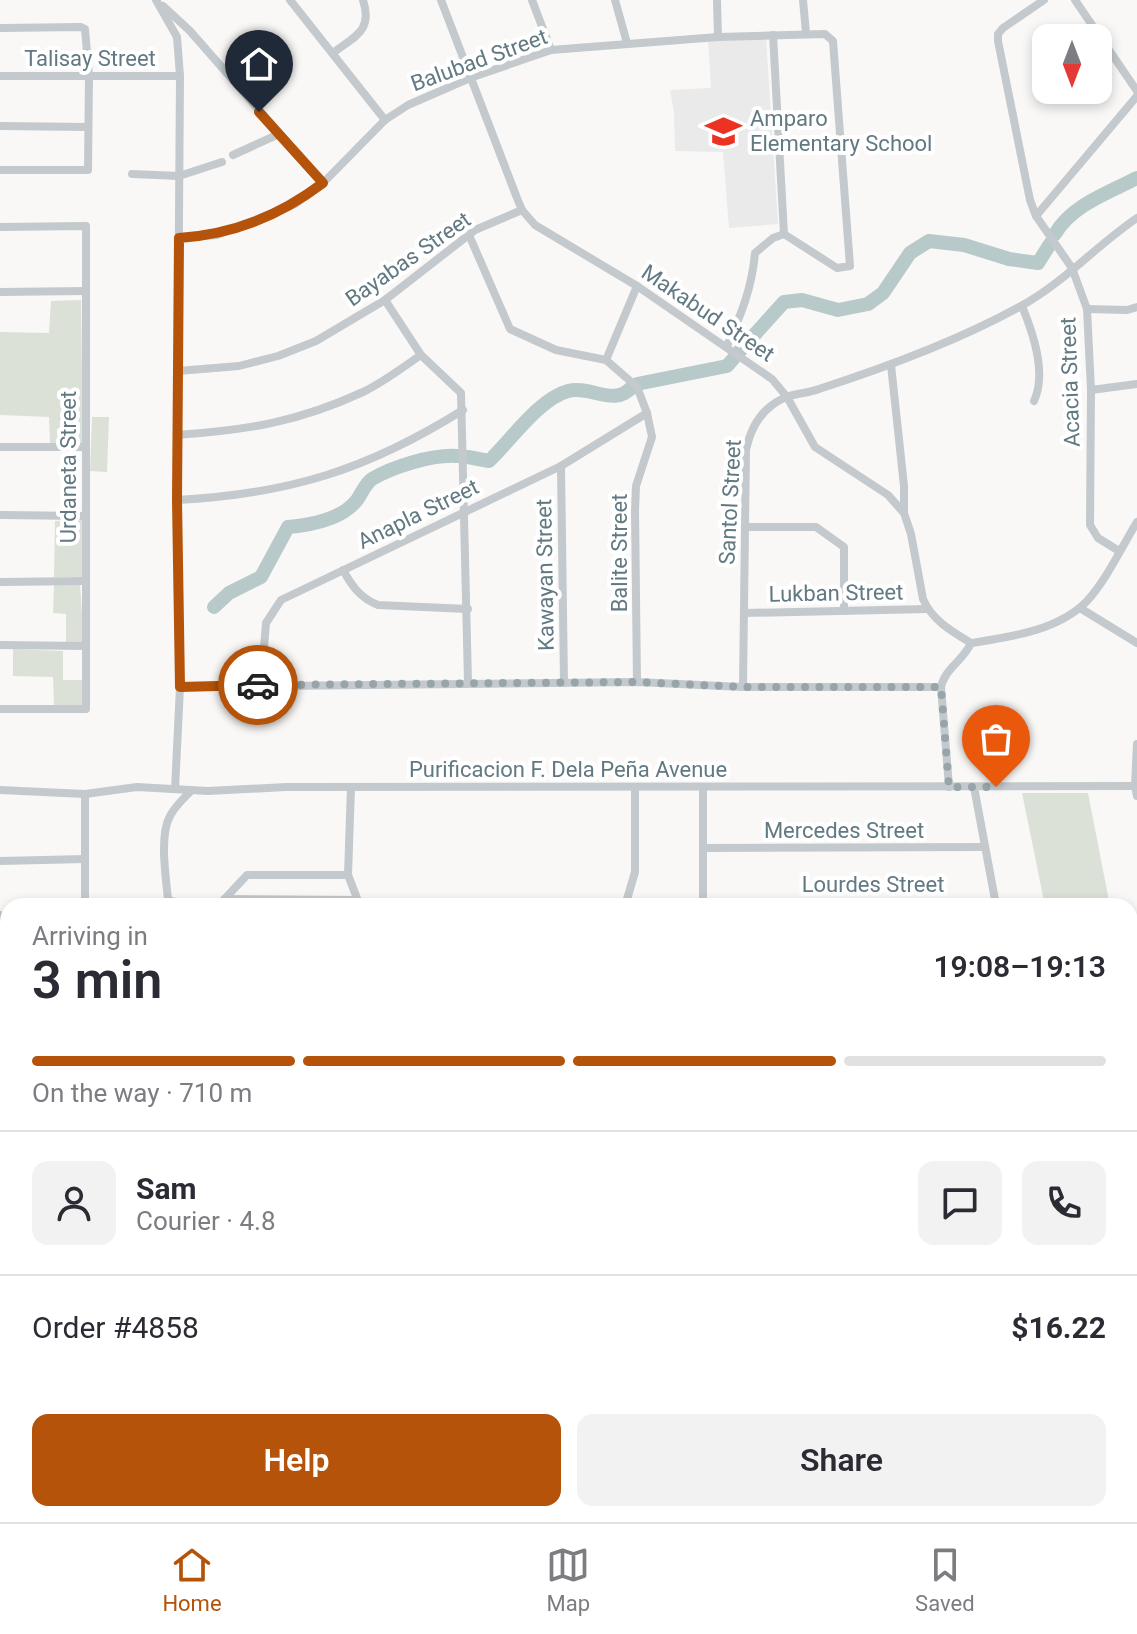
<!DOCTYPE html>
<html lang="en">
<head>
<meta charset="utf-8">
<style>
  :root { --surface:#fff; --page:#f2f2f3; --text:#2b2b33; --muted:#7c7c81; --line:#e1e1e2; --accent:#b45309 }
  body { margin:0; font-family:Roboto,sans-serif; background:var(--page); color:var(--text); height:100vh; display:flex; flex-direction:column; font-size:30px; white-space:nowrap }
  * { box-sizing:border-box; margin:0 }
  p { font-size:26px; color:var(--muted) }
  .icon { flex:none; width:44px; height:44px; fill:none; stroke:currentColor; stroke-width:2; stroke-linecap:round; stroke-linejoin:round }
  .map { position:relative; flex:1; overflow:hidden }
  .drawer { position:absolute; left:0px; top:898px; width:1138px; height:624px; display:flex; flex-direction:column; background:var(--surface); border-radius:24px 24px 0 0; box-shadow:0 4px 12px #0003 }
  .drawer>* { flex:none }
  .needle { width:52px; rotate:180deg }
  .fabs { position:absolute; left:1032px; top:24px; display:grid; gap:16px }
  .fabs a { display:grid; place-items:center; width:80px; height:80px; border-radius:16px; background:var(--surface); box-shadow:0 4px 12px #0003; font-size:40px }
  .pin { position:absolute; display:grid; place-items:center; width:68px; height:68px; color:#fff; margin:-82px -34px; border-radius:50% 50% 50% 0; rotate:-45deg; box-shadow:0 0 8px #0007 }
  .pin .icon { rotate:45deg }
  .courier { position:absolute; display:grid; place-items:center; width:80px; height:80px; margin:-40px; border:6px solid #b45309; border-radius:50%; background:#fff; color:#222; box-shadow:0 2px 10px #0007 }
  .overview em { font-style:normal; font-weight:600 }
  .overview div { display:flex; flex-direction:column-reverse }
  .overview { display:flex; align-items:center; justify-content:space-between; height:136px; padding:0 32px }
  h1 { font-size:52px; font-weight:600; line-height:60px }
  .bar { display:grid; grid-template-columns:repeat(4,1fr); gap:12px 8px; align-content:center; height:96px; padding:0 32px }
  .bar i { height:10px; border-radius:6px; background:var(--line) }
  .bar .active { background:var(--accent) }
  .bar p { grid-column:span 4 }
  .line { display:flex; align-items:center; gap:20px; padding:0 32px; border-top:2px solid var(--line) }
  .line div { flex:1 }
  .round { display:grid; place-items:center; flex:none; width:84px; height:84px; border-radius:16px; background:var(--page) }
  .button { display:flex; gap:16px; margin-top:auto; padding:16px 32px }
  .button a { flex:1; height:92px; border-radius:16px; background:var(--accent); color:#fff; font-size:32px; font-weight:600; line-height:92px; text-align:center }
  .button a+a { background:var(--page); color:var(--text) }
  .dock { display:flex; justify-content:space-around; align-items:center; height:112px; border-top:2px solid var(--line); background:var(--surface); font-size:22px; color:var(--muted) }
  .dock a { display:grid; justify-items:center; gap:4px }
  .dock .active { color:var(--accent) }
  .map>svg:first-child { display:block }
</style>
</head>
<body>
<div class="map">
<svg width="1137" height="1522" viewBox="0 0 1137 1522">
  <rect width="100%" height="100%" fill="#f9f8f6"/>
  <polygon fill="#e9eae9" points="766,37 778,224 729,228 723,152 675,151 674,112 670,90 711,88 708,40"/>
  <g fill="#dbe1d7">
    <polygon points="81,300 83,445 50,444 49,417 0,415 0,332 49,333 51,301"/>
    <polygon points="92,417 109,417 107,472 90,471"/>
    <polygon points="83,519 83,577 54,577 55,521"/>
    <polygon points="54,584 80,584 84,643 66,643 66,614 53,613"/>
    <polygon points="13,649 63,651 63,680 82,680 83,706 54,706 53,677 13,676"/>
    <polygon points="1022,793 1088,793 1110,906 1045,906"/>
    <polygon points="1130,1006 1137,1042 1137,1285 1130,1285"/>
  </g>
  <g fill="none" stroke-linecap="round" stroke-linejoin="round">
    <g stroke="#b8c9ca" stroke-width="14">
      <path d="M 1055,234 C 1072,205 1108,193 1137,178"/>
      <polyline points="738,353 784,302 802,300 838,310 868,304 883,293 910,253 929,241 964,245 1009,259 1038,263 1050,244"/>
      <polyline points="637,384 727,366 734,358"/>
      <path d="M 468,457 L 489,461 C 511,440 539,399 568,391 C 591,385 615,408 633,386"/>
      <path d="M 214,607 L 229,593 L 261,577 L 288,527 C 312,525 342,519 357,500 C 362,493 365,484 372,479 C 392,467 433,454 457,456"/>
    </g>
    <g stroke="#c3c9cc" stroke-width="8">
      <polyline points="156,0 177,37 180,76 177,500 180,687 175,789"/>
      <polyline points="290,0 385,120"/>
      <path d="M 441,0 L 517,198 L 522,210 L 535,225 L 637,286 L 772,379 L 787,397 L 815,447 L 888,495 L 904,513 L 911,534 L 923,599 C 932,620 951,631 971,643"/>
      <polyline points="532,0 551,50"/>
      <polyline points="615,0 627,43"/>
      <polyline points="717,0 718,37"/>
      <polyline points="803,0 806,33"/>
      <polyline points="1044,0 1003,28 998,34 998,41 1030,200 1036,216 1072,268 1087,309 1091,390 1090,525 1098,538 1119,551"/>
      <polyline points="1075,0 1137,91"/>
      <polyline points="163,6 190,31 323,183"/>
      <polyline points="0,28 81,27 85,29 89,76 88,170 0,170"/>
      <path d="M 333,53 C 355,36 373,31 363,0"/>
      <polyline points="0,76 180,76"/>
      <polyline points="0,126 88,127"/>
      <polyline points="233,155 279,134"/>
      <polyline points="132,174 179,176 222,162"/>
      <polyline points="1036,216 1137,96"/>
      <polyline points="0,227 86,226 86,709 0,709"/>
      <polyline points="469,235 510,329 556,350 606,360 637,387 647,413 652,437 636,486 635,510 637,682"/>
      <polyline points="179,238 217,235 295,204 323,183 385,120 408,105 470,78 551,50 718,37 825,34 833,41 850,266 837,268 784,234"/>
      <polyline points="0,292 86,291"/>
      <polyline points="385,300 421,355 461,393 468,682"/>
      <path d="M 1022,306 C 1033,333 1047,373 1034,401"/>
      <polyline points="1087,309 1127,310 1137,307"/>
      <path d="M 727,346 C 741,315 752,288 755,253 L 773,238 L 784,234 L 773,35"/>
      <polyline points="606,360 637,286"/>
      <polyline points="891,365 904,486 904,511"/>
      <polyline points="178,371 239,366 278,356 316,341 385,300 475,230 522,210"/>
      <polyline points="1091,390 1137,384"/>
      <path d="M 177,435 C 248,430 298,422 363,392 C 384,382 403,367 421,355"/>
      <polyline points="0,447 86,447"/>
      <polyline points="561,466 564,683"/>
      <path d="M 177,500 C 289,494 367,470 463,410"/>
      <polyline points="0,515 86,516"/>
      <polyline points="745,527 816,527 844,547 844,611"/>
      <path d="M 343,570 C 352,586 360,598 378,605 L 468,609"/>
      <polyline points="0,582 86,581"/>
      <polyline points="1080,608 1137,643"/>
      <polyline points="745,613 927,609"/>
      <path d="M 971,643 C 1009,637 1058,631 1087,601 C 1107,579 1121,548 1137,522"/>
      <polyline points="0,645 86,646"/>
      <polyline points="261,685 266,623 281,600 561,466 647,413"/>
      <polyline points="180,687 637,682 743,687 941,687"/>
      <path d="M 743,687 L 746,450 C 751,426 764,405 789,396 C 799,393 809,393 819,389 C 887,367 958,341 1021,306 C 1062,284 1097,245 1137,218"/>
      <polyline points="1137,744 1135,786 1137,796"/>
      <polyline points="351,787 348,875 360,906"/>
      <path d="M 949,787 L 941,687 C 945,668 964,660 971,643"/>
      <polyline points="974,787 996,905"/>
      <polyline points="0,790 85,794 137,787 208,791 286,787 1137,786"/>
      <path d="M 191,791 C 184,798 175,806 170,816 C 159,836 166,877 168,900 L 191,906"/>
      <polyline points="85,794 85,906"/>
      <polyline points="703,848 985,847"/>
      <polyline points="0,861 85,859"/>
      <polyline points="225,899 356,900"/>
      <polyline points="703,903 996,902"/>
      <polyline points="218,906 247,875 348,875"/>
      <polyline points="625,906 635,872 635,787"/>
      <polyline points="703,906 703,787"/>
      <polyline points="0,915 8,924"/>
      <polyline points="0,988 8,996"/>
      <polyline points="0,1095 8,1105"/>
      <polyline points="0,1154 8,1146"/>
      <polyline points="0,1192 8,1197"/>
      <polyline points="0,1311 8,1311"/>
      <polyline points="0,1366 8,1366"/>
      <polyline points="0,1498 8,1499"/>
      <polyline points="172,1514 172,1522"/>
      <polyline points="234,1514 234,1522"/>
      <polyline points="273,1514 273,1522"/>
      <polyline points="308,1514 308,1522"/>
      <polyline points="384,1514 384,1522"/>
      <polyline points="497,1514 497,1522"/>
      <polyline points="557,1514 557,1522"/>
      <polyline points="627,1514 627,1522"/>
      <polyline points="956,1514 968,1522"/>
      <polyline points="91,1522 91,1514"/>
      <polyline points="346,1522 346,1514"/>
      <polyline points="422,1522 422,1514"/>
      <polyline points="461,1522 461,1514"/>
      <polyline points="696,1522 698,1514"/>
      <polyline points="830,1522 833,1514"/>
      <polyline points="997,1522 1000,1514"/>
    </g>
  </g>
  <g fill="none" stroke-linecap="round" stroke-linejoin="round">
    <polyline stroke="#97a5ab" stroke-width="8" stroke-dasharray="0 14.4" points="258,685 637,682 743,687 941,687 949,787 996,787"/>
    <path stroke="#b45309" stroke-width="10" d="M 258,685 L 180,687 L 177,500 L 179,238 C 234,234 279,216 323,183 L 259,112"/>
  </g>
  <defs>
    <symbol id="school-bare" viewBox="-9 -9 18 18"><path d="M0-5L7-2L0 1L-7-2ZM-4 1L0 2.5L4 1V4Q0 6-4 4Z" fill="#ec3222" stroke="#fff" stroke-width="2.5" paint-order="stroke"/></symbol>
  </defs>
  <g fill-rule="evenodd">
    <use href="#school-bare" x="698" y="106" width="51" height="51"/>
  </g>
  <g text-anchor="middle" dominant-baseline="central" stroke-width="8" stroke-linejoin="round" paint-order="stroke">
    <g font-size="22" fill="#627982" stroke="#fff">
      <text x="90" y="58">Talisay Street</text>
      <text transform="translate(479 60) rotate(-20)">Balubad Street</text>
      <text transform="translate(408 259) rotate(-35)">Bayabas Street</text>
      <text transform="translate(708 313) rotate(34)">Makabud Street</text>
      <text transform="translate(1070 382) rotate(-92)">Acacia Street</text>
      <text transform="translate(68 467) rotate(-90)">Urdaneta Street</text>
      <text transform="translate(730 502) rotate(-87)">Santol Street</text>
      <text transform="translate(418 514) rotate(-26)">Anapla Street</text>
      <text transform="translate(619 553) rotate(-90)">Balite Street</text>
      <text transform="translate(545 575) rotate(-91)">Kawayan Street</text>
      <text transform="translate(836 593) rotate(-1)">Lukban Street</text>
      <text x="568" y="769">Purificacion F. Dela Peña Avenue</text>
      <text x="844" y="830">Mercedes Street</text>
      <text x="873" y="884">Lourdes Street</text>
    </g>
    <g font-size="22" fill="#627982" stroke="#fff" text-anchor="start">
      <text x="750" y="118">Amparo<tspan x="750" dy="25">Elementary School</tspan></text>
    </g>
  </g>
</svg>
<div class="fabs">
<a><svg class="needle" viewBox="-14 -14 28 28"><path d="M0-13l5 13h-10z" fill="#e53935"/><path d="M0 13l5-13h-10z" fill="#7c7c81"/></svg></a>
</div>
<div class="pin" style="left:996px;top:787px;background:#ea580c"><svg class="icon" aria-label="bag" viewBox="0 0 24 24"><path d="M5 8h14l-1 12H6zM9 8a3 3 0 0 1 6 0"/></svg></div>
<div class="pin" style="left:259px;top:112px;background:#1f2937"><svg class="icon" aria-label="home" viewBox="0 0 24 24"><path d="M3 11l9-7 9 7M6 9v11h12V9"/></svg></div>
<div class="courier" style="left:258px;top:685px"><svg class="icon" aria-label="car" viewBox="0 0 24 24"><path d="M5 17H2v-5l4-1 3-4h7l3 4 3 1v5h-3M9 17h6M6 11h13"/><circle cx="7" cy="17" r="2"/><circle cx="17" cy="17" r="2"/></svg></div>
<section class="drawer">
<div class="overview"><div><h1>3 min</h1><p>Arriving in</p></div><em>19:08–19:13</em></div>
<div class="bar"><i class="active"></i><i class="active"></i><i class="active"></i><i></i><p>On the way · 710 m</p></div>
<div class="line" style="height:144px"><a class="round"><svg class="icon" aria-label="person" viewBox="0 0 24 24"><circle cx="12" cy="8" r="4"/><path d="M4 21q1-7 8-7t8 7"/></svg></a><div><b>Sam</b><p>Courier · 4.8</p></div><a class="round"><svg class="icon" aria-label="chat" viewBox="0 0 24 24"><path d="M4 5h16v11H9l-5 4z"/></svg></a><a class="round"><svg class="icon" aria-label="phone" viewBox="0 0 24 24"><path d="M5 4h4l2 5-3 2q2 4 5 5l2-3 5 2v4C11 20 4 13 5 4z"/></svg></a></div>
<div class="line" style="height:104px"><div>Order #4858</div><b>$16.22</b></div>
<div class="button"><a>Help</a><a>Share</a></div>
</section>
</div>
<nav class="dock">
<a class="active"><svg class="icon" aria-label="home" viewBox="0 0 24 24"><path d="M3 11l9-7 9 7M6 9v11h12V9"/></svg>Home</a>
<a><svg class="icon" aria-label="map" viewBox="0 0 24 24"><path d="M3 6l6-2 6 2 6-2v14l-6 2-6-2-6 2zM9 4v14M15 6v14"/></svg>Map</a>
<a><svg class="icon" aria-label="saved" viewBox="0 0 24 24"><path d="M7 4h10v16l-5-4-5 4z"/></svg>Saved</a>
</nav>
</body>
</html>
